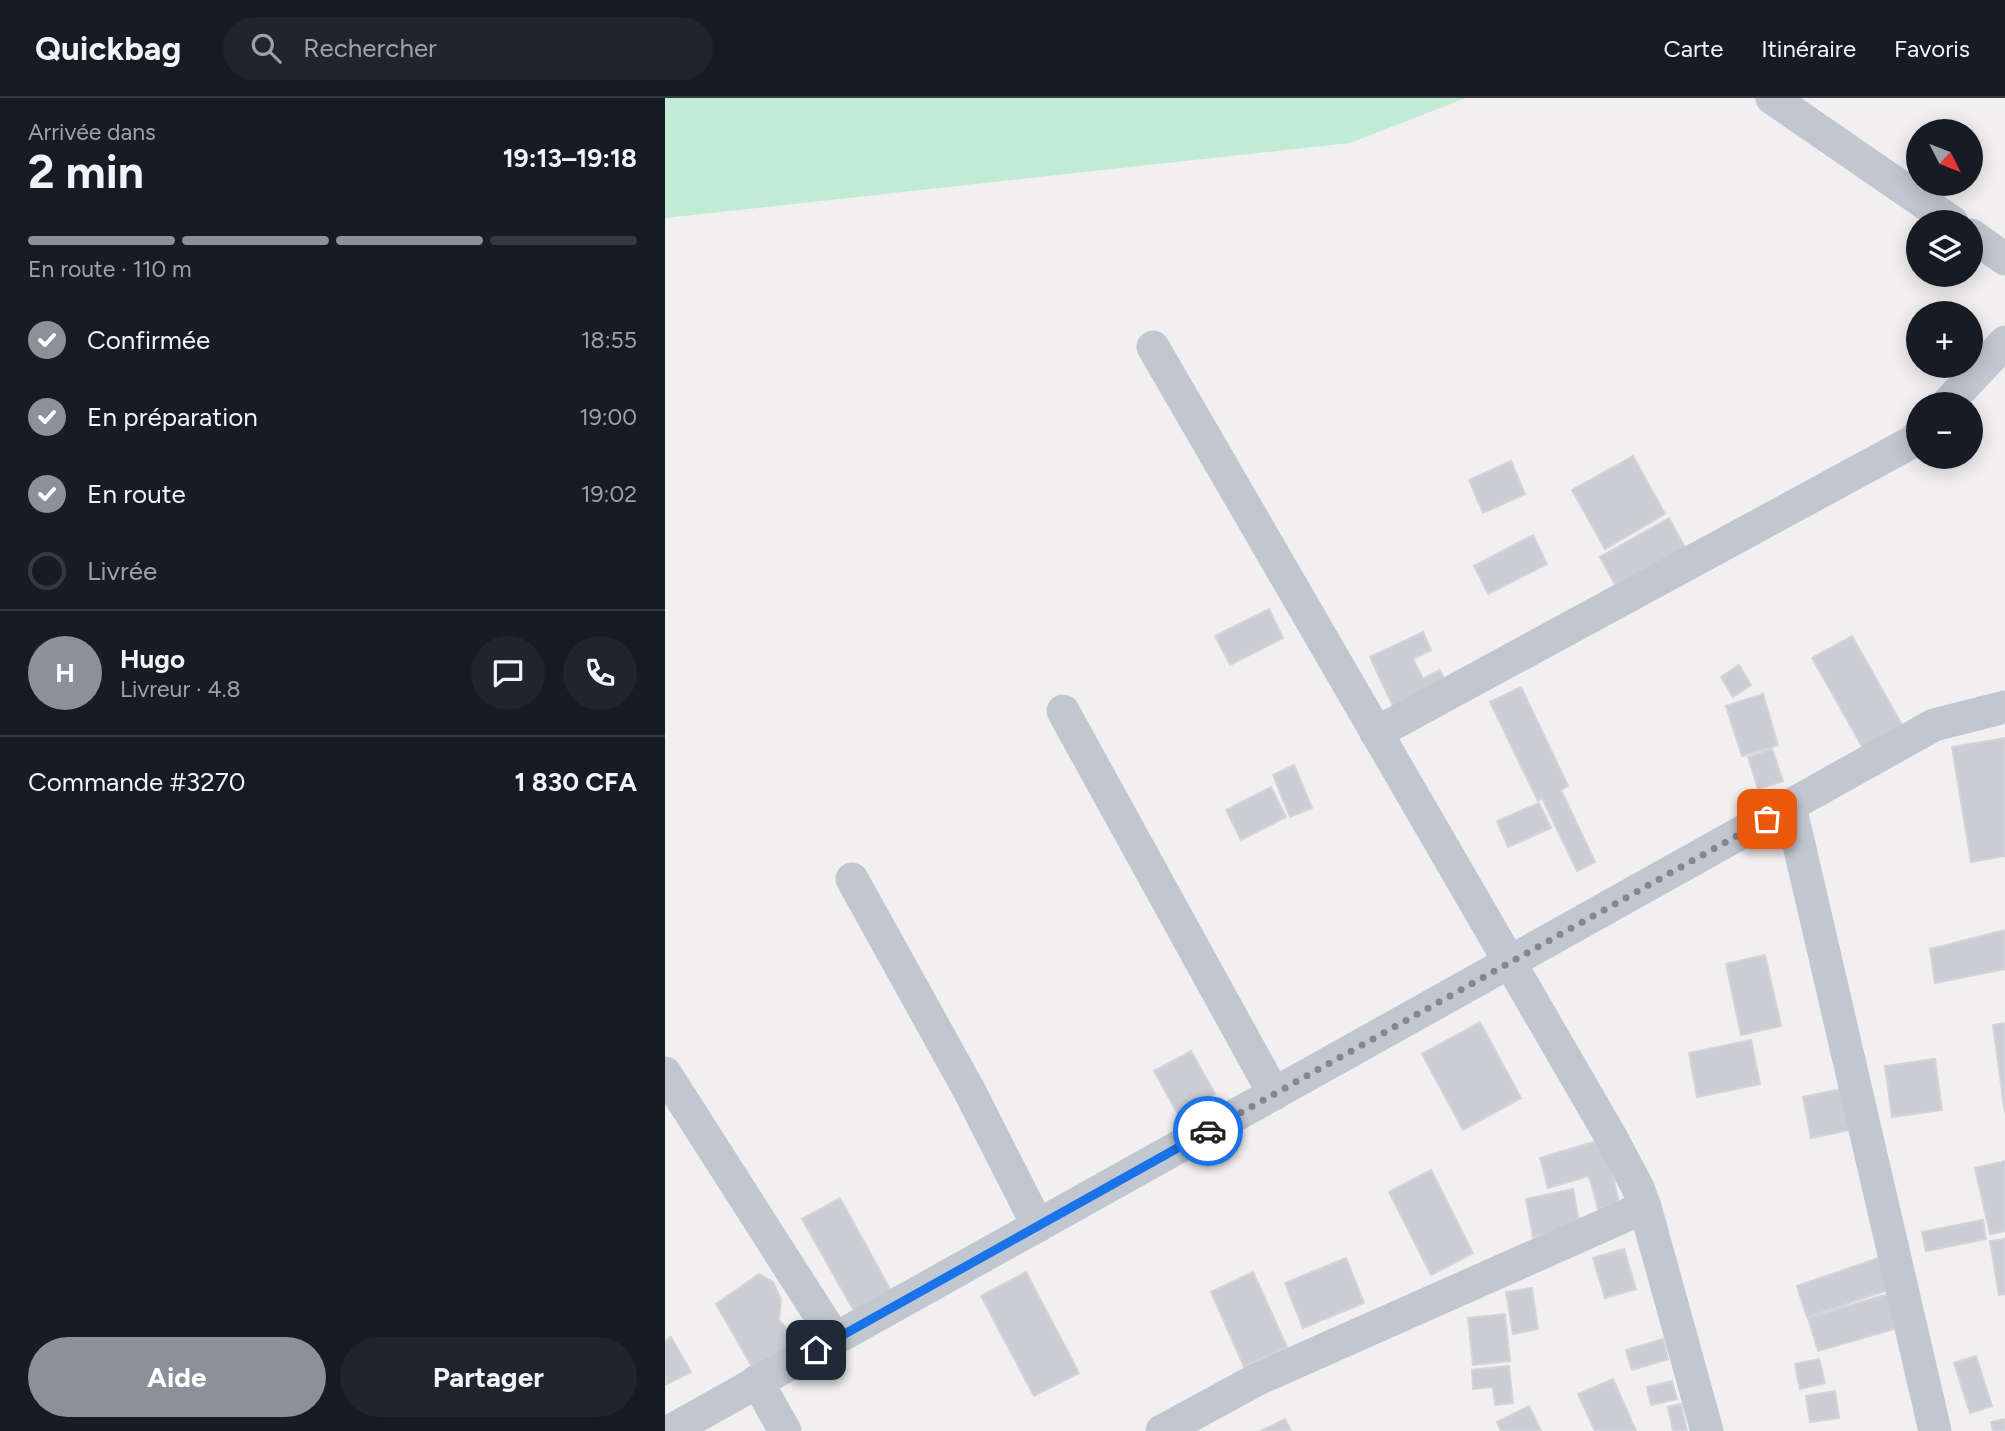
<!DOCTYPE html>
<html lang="fr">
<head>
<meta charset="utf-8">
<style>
  :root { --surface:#171b24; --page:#20242c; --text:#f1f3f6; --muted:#9ea1a6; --line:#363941; --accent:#8c9099 }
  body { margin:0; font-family:Figtree,sans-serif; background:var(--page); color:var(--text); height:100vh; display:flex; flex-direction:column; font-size:26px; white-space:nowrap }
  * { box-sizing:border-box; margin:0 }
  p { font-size:23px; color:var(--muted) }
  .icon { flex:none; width:38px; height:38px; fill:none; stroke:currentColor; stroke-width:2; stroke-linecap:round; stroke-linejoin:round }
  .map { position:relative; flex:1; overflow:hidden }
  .drawer { display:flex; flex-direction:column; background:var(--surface); width:665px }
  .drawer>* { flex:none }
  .needle { width:46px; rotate:132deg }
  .tools { position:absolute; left:1241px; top:21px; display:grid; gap:14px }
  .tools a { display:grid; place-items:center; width:77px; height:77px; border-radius:50%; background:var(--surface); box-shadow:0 4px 18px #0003; font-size:35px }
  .pin { position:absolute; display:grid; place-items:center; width:60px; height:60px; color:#fff; margin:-30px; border-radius:14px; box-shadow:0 4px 10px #0006 }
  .courier { position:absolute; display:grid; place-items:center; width:70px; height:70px; margin:-35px; border:5px solid #1a73e8; border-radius:50%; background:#fff; color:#222; box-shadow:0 2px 9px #0007 }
  .headline em { font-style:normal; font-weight:700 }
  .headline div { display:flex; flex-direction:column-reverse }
  .headline { display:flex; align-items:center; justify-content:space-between; height:119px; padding:0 28px }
  h1 { font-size:46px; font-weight:700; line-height:52px }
  .bar { display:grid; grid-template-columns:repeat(4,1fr); gap:10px 7px; align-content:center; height:84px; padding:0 28px }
  .bar i { height:9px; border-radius:5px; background:var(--line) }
  .bar .current { background:var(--accent) }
  .bar p { grid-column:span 4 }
  .line { display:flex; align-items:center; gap:18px; padding:0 28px; border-top:2px solid var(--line) }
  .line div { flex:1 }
  .round { display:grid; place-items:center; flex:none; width:74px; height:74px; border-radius:37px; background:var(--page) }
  ol { padding:0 28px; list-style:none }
  li { display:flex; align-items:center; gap:21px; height:77px }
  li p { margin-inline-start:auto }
  li .icon { padding:7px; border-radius:50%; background:var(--accent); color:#fff; stroke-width:4 }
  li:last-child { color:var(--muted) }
  li i { width:38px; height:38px; border:4px solid var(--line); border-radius:50% }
  .action { display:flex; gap:14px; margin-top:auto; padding:14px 28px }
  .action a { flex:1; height:80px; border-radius:42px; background:var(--accent); color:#fff; font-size:28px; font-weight:700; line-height:80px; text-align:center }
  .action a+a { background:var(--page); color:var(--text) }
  header { display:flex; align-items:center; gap:42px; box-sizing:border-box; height:98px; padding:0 35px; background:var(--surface); border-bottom:2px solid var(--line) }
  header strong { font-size:33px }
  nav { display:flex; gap:38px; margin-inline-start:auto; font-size:24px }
  .search { width:490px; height:63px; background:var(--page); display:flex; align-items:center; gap:18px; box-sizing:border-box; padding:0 24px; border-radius:38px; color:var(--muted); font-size:26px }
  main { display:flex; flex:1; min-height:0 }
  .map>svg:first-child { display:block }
</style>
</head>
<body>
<header>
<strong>Quickbag</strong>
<div class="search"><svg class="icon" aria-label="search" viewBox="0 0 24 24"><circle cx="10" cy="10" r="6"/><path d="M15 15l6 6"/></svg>Rechercher</div>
<nav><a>Carte</a><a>Itinéraire</a><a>Favoris</a></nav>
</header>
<main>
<section class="drawer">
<div class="headline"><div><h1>2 min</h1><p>Arrivée dans</p></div><em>19:13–19:18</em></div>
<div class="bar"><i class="current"></i><i class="current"></i><i class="current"></i><i></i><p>En route · 110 m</p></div>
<ol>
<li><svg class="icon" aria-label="check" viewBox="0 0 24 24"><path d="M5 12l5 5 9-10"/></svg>Confirmée<p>18:55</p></li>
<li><svg class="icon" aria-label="check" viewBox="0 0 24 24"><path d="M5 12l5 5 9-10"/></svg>En préparation<p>19:00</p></li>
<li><svg class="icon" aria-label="check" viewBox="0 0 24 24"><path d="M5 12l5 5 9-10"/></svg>En route<p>19:02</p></li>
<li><i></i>Livrée</li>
</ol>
<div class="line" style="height:126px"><b class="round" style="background:var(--accent);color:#fff">H</b><div><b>Hugo</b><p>Livreur · 4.8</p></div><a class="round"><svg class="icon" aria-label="chat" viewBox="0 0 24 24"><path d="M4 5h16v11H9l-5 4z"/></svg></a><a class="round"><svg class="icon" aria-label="phone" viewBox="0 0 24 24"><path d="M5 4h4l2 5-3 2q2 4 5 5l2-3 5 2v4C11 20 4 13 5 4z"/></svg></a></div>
<div class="line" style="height:91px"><div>Commande #3270</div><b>1 830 CFA</b></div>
<div class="action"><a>Aide</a><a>Partager</a></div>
</section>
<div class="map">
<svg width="1340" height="1333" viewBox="0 0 1340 1333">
  <rect width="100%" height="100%" fill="#f1efef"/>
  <polygon fill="#c0ecd6" points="0,0 801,0 685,45 0,120"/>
  <g fill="#cccdd3" stroke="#d3d4da" stroke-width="2">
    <polygon points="968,358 1000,416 940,451 907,392"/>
    <polygon points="846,363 860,396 818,415 804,382"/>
    <polygon points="1004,420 1022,453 953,492 935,459"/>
    <polygon points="868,437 882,466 823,496 809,468"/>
    <polygon points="604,511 618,540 565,567 550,538"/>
    <polygon points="758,534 766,552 748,561 758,581 775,572 785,594 733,619 705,559"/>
    <polygon points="1187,538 1237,627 1198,650 1147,560"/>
    <polygon points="1074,567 1086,587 1068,599 1056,579"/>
    <polygon points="856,589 903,688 896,692 930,764 912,773 877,700 873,703 825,604"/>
    <polygon points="1098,596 1113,647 1077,658 1061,608"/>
    <polygon points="1340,640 1340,758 1306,764 1287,649"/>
    <polygon points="1107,651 1118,683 1093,691 1083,659"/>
    <polygon points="629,667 647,710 625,719 608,677"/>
    <polygon points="606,689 621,719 576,742 561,712"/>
    <polygon points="874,705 886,730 843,749 832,723"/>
    <polygon points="1340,832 1340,871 1270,885 1265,851"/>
    <polygon points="1100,857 1116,928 1076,937 1061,866"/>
    <polygon points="815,924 856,1000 798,1032 757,956"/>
    <polygon points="1340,925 1340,1015 1328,927"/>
    <polygon points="1086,942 1095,986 1032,999 1024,955"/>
    <polygon points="526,953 550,996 541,1002 548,1014 520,1029 489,973"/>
    <polygon points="1270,961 1277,1012 1227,1019 1220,968"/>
    <polygon points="1176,991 1184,1032 1146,1040 1138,999"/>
    <polygon points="929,1044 944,1061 954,1105 933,1111 924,1078 883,1090 875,1060"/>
    <polygon points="1340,1063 1340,1133 1325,1136 1310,1070"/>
    <polygon points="766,1072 808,1155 766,1177 724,1094"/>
    <polygon points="908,1091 915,1129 868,1139 861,1101"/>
    <polygon points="175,1100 226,1193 189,1213 137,1121"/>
    <polygon points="1318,1122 1321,1141 1261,1153 1257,1134"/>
    <polygon points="1340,1141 1340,1196 1334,1197 1325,1143"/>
    <polygon points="959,1151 971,1191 940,1200 928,1160"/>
    <polygon points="1222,1157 1232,1189 1142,1219 1132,1188"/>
    <polygon points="681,1160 699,1205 638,1230 620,1185"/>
    <polygon points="361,1174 414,1275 369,1298 316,1198"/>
    <polygon points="588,1174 622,1249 579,1269 546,1194"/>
    <polygon points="94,1176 108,1184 116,1201 114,1222 123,1232 123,1241 132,1250 89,1272 51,1206"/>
    <polygon points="867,1190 873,1231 848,1236 841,1194"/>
    <polygon points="1226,1195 1236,1229 1153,1253 1143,1220"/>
    <polygon points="840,1216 845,1263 808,1267 803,1220"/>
    <polygon points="6,1239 26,1274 0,1287 0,1243"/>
    <polygon points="998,1241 1003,1261 967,1272 961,1252"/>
    <polygon points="1311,1258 1327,1308 1305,1315 1289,1265"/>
    <polygon points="1154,1261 1160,1285 1135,1291 1130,1266"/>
    <polygon points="844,1268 848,1305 830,1307 828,1289 808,1291 807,1272"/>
    <polygon points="948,1281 971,1333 930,1333 913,1296"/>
    <polygon points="1007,1283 1012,1301 986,1307 982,1289"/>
    <polygon points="1170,1293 1174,1320 1145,1324 1141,1298"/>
    <polygon points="1016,1306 1022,1333 1008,1333 1003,1309"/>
    <polygon points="864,1308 876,1333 836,1333 832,1324"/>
    <polygon points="620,1321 626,1333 596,1333"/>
    <polygon points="1340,1321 1340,1333 1328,1333 1326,1324"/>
  </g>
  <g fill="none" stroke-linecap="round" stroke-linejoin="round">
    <g stroke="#c0c7d0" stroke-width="33">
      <polyline points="1107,0 1287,124"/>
      <polyline points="1306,137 1340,161"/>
      <polyline points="488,249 946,1039 973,1090 980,1109 1042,1333"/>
      <polyline points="1282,306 1340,244"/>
      <polyline points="398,613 609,996"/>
      <polyline points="711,635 1247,344 1253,338"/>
      <polyline points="1125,708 1270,1333"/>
      <polyline points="187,781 305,994 373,1128"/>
      <polyline points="0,975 170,1241"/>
      <polyline points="92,1283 120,1333"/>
      <polyline points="5,1333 1269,627 1340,609"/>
      <polyline points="497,1333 593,1281 980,1109"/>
    </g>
  </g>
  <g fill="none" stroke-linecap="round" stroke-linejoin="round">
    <polyline stroke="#83888f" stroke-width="7" stroke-dasharray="0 12.6" points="543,1033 1102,721"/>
    <polyline stroke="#1a73e8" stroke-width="9" points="151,1252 543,1033"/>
  </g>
</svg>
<div class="tools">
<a><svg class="needle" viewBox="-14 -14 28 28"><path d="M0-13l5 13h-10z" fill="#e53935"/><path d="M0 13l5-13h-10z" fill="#9ea1a6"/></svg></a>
<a><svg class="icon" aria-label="layers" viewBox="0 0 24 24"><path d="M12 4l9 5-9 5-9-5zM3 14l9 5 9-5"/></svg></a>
<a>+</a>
<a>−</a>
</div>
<div class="pin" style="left:1102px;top:721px;background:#ea580c"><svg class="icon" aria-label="bag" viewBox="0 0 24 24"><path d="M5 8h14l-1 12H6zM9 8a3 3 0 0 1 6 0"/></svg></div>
<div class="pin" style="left:151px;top:1252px;background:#1f2937"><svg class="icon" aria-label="home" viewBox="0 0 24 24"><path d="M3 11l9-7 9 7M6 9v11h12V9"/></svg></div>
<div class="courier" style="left:543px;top:1033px"><svg class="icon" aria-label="car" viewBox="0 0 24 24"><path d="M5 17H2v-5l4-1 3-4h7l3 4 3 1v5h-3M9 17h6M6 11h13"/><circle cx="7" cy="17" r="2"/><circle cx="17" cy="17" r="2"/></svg></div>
</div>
</main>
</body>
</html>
